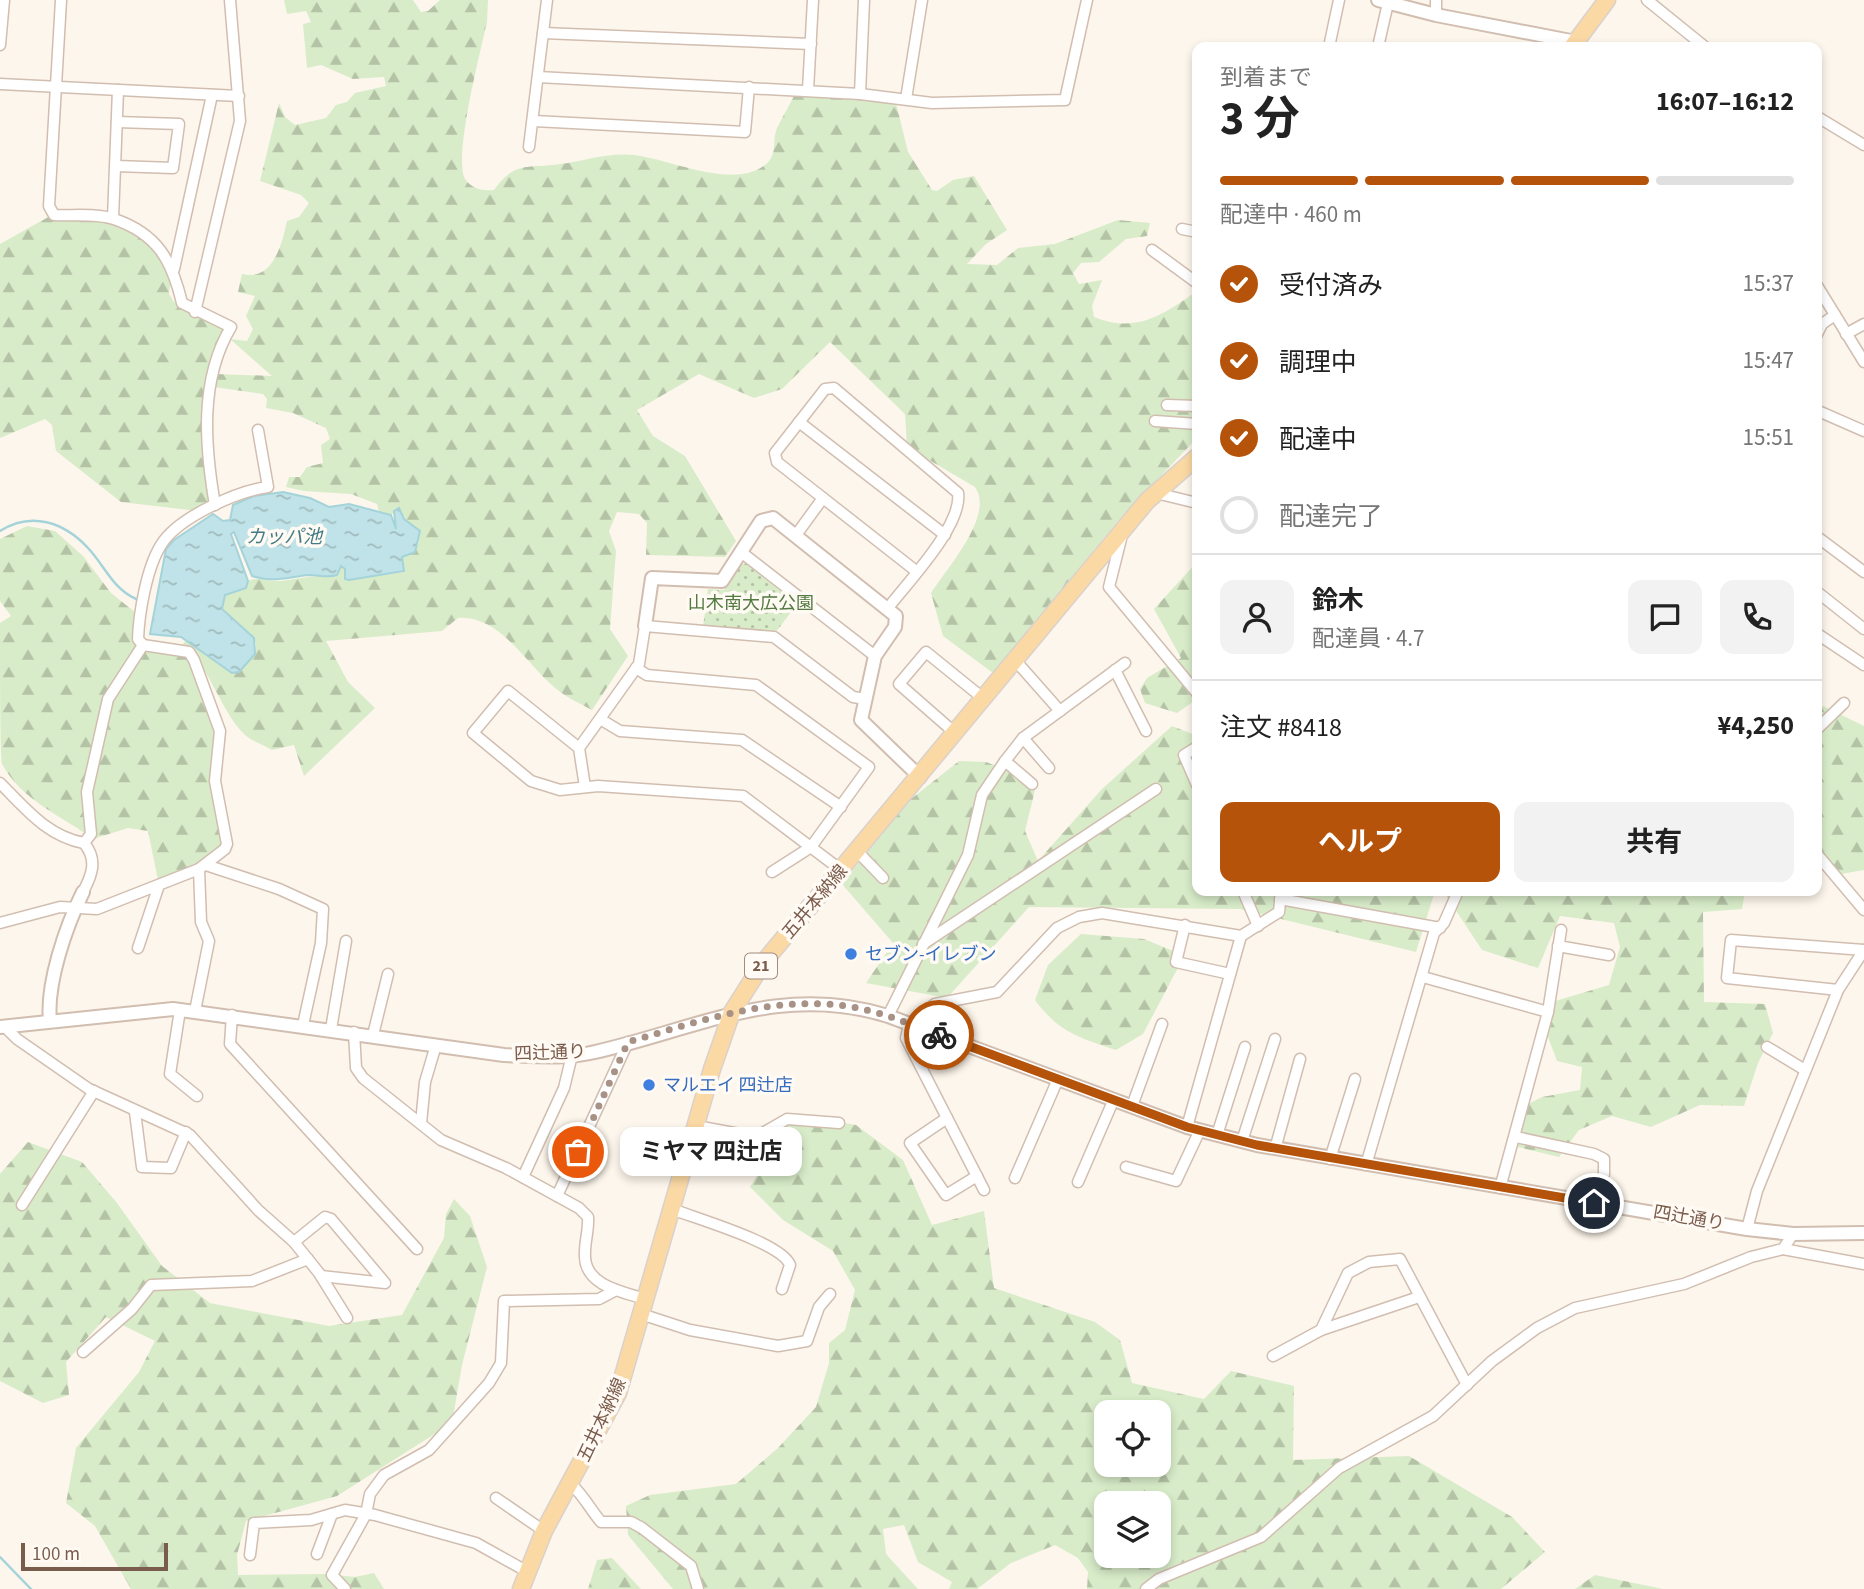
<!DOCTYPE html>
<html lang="ja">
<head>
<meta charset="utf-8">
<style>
  :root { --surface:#fff; --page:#f2f2f2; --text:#222; --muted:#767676; --line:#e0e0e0; --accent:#b45309 }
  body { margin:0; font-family:"Source Sans 3","Noto Sans JP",sans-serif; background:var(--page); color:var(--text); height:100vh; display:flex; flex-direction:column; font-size:26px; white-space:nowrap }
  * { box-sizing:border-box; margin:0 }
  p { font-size:23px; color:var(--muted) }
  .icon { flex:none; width:38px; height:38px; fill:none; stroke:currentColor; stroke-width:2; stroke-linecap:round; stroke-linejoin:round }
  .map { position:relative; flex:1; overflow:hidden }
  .details { position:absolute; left:1192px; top:42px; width:630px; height:854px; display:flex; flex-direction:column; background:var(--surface); border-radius:14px; box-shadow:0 4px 10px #0003 }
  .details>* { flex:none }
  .buttons { position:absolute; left:1094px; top:1400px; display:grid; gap:14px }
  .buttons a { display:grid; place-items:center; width:77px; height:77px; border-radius:14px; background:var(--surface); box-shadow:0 4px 10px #0003; font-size:35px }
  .scale { position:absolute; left:21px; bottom:18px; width:147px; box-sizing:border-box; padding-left:7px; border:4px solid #7a5c4d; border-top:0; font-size:19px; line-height:24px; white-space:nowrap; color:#7a5c4d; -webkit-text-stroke:5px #fffaf3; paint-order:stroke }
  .pin { position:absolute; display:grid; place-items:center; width:60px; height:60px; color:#fff; margin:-30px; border:4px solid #fff; border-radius:50%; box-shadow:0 2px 7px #0007 }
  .courier { position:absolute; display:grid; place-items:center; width:70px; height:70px; margin:-35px; border:5px solid #b45309; border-radius:50%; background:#fff; color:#222; box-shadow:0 2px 9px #0007 }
  .bubble { position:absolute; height:49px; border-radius:14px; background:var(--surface); box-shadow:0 4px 10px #0003; font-size:23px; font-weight:700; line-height:49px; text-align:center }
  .summary em { font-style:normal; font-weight:700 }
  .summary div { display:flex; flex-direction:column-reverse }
  .summary { display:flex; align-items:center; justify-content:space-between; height:119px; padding:0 28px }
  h1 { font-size:46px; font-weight:700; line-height:52px }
  .bar { display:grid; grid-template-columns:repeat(4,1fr); gap:10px 7px; align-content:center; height:84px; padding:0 28px }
  .bar i { height:9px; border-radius:5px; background:var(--line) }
  .bar .selected { background:var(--accent) }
  .bar p { grid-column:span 4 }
  .line { display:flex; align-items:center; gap:18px; padding:0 28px; border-top:2px solid var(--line) }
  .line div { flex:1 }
  .round { display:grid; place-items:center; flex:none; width:74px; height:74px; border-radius:14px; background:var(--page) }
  ol { padding:0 28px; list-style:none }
  li { display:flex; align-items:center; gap:21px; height:77px }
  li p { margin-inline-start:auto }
  li .icon { padding:7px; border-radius:50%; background:var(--accent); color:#fff; stroke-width:4 }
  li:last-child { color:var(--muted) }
  li i { width:38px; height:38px; border:4px solid var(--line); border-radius:50% }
  .cta { display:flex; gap:14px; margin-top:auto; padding:14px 28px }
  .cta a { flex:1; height:80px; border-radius:14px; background:var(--accent); color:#fff; font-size:28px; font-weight:700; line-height:80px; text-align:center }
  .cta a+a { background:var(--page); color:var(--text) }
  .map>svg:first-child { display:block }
</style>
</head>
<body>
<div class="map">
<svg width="1864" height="1589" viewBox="0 0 1864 1589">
  <defs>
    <pattern id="forest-firs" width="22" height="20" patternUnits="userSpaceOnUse" patternTransform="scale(1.75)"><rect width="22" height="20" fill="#d8ecc9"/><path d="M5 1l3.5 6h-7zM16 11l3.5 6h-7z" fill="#b4c2a5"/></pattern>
    <pattern id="park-dots" width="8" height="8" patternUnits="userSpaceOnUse" patternTransform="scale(1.75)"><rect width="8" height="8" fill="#d8ecc9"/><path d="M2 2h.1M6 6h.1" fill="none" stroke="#b4c2a5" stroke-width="1.8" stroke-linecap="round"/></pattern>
    <pattern id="water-ripples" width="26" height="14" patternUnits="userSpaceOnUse" patternTransform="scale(1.75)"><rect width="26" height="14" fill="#bfe3e8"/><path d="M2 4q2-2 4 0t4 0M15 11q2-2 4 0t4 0" fill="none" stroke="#a0bbbe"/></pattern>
  </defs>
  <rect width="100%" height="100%" fill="#fdf6ec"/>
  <g fill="url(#forest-firs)" fill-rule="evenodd">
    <path d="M 284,0 L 413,0 L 421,12 L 428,11 L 440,0 L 488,0 L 487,22 C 481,49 453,158 465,179 C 472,189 482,191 494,190 C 515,160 529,169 560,164 C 585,161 608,152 634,155 C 670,159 732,190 765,165 C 779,154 771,139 778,126 C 784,114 790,105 795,93 L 896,103 L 908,152 L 932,190 L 937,191 L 953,180 L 974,176 L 1007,230 L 986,244 L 967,264 L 997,265 L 1018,248 L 1055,244 L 1118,220 L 1150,223 L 1147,236 L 1126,239 L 1099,262 L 1081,263 L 1073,273 L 1079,284 L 1102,280 L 1092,306 L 1094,317 C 1136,334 1163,315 1197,291 L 1197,438 L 1117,522 L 993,673 L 943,636 L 931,593 C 947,568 995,515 975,487 L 907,447 L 905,414 L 830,342 L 782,389 L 754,398 L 699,374 L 637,410 L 653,436 L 685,456 L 736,541 L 725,557 L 646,555 L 647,523 L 639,514 L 617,512 L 609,531 L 616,551 L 610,629 L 628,656 L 592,710 C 579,703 565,697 554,687 C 526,663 499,615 458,618 L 442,631 L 326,641 L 348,682 L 375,708 L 304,776 L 294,745 L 272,750 C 264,745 251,741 244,734 C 220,710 208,663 183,644 L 186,640 L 225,669 L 243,668 L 255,654 L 256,643 L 222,609 L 225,595 L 246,588 L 248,581 C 260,576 270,582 281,581 C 301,578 318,575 337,575 L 341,566 L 346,570 L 345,575 L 367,577 L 404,572 L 402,557 L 415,552 L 419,541 L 399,509 L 391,515 L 379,512 L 377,504 L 351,494 L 304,491 L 286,487 L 289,477 L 300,477 L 307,467 L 323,463 L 321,445 L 330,439 L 326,428 L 293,413 L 266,408 L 267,399 L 263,394 L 214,387 L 217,374 L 272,376 L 230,339 L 247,341 L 253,329 L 246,316 L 255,296 L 238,292 L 242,274 C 273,282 282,244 287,221 L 299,217 L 309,203 L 301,195 L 260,181 L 279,103 L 285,117 L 295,125 L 326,118 L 336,105 L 347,102 L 355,93 L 386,86 L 384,77 L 353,79 L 321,65 L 307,68 L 303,24 L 311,22 L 306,11 L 287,14 Z"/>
    <path d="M 52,215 C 94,220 158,222 171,273 C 173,279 169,288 169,294 L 174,302 L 226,329 L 203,418 L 202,441 L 210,501 L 198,511 L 121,502 L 56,451 L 52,425 L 45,419 L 0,438 L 0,244 Z"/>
    <path d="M 27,526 L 55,531 L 83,556 L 111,593 L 136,613 L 138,638 L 187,654 L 220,731 L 216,764 L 224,843 L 204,863 L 158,880 L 148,831 L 128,828 L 93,839 C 62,816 21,800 2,764 C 0,751 0,645 0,623 L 11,616 L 0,601 L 0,539 Z"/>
    <polygon points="1197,562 1197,699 1177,713 1145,703 1140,689 1147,678 1181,658 1154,609"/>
    <polygon points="1823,706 1864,726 1864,870 1835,875 1817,846 1816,711"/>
    <polygon points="1172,726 1195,735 1197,739 1197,891 1435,891 1416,952 1240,909 1029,907 947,998 866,983 893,943 842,884 906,803 959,761 986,762 1020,775 1036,786 1025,831 1038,861 1102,789"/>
    <polygon points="1443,891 1745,891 1742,909 1703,912 1704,1002 1765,1004 1773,1033 1758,1063 1744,1106 1700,1105 1651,1127 1612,1116 1579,1130 1559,1157 1510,1145 1514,1111 1542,1097 1580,1090 1582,1067 1557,1061 1548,1037 1552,1002 1609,985 1620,947 1614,923 1560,916 1538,968 1482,950"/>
    <path d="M 1081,934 L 1144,939 L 1178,953 L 1180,964 L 1143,1034 L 1116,1050 C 1080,1038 1058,1032 1035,1000 L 1048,965 Z"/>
    <path d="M 815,1118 L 856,1125 L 903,1160 L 932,1225 L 984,1211 L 994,1288 L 1095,1322 L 1120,1340 L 1132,1383 L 1204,1399 L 1231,1371 L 1294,1386 L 1293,1460 L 1409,1456 L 1512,1517 L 1545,1552 L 1501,1589 L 1087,1589 L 1088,1572 L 1078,1558 L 1055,1545 L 1011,1563 L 977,1589 L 949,1589 L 952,1582 L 918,1562 L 904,1525 L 883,1529 L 886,1554 L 918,1589 L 673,1589 L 628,1535 L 626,1506 L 650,1495 L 736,1484 L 778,1448 L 816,1407 L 829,1363 L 829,1343 L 845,1330 L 855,1290 L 833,1251 L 783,1220 L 750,1187 L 787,1124 ZM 1106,1412 L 1158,1412 L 1158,1465 L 1106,1465 ZM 1106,1503 L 1158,1503 L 1158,1556 L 1106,1556 Z"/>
    <polygon points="28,1142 82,1162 117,1203 162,1266 210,1303 329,1326 402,1315 444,1238 446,1214 454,1199 470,1216 487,1267 462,1365 452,1423 337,1496 246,1521 237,1555 238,1575 323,1574 355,1577 374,1573 384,1589 131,1589 95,1526 66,1503 76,1448 139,1372 155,1341 106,1317 66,1362 69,1395 43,1403 0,1381 0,1174"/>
    <polygon points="612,1558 641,1589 588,1589 597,1560"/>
    <polygon points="1595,1575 1663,1589 1575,1589"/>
  </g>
  <polygon fill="url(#park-dots)" points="747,563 798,603 775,633 703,627 708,589 724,590 740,565"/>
  <path fill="url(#water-ripples)" stroke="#a5d3da" stroke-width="2" d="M 283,492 L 310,498 L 329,507 L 349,504 L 391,515 L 396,529 L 394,511 L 399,508 L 404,519 L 420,531 L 415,552 L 402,557 L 404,571 L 349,580 L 345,579 L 345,569 L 341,566 L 337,575 C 328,578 319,575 309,575 C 287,577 274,583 252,576 L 234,532 L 231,534 L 248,581 L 246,588 L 225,595 L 222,609 L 254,638 L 255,654 L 239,672 L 232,673 L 181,637 L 150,634 L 166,549 L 174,540 L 213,514 L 223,521 L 230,520 L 233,505 L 254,496 Z"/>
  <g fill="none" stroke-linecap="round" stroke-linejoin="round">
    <g stroke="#a5d3da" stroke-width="2.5">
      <path d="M 0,531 C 31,511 64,522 88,548 C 105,566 112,588 136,599"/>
      <polyline points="0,1557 31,1589"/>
    </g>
    <defs>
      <g id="minor">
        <path d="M 61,0 L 49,206 L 54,215 C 72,216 97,213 114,219 C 158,234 172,261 182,303 L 231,327 C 199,380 205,447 215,505"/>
        <polyline points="1436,0 1436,15"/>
        <polyline points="1647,0 1705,47"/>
        <polyline points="543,33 811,44"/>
        <polyline points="0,45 4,0"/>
        <polyline points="1329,47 1339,0"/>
        <polyline points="1378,47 1388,3"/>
        <polyline points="538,77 860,94 932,103 1065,100 1087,0"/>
        <polyline points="0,84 239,96"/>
        <polyline points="808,90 813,0"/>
        <polyline points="860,94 864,0"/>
        <polyline points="906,99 922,0"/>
        <polyline points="1816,116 1864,145"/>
        <polyline points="534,121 745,132 749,87"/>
        <polyline points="529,147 547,0"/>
        <polyline points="116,166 173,168 179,124 117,122"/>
        <polyline points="113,218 118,90"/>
        <polyline points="1182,229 1197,232"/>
        <polyline points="1152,250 1197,283"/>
        <polyline points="174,269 212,95"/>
        <polyline points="1816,284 1864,362"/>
        <polyline points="195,312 240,121 230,0"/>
        <polyline points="1846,334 1864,324"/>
        <polyline points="1816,336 1822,324 1835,315"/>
        <polyline points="1167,405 1197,406"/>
        <polyline points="1816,410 1864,431"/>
        <polyline points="1155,421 1197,424"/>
        <polyline points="799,422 945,535"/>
        <polyline points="1156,493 1197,503"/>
        <polyline points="823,498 916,571"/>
        <path d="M 796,535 L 823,498 L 777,462 L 775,453 L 825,389 L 834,388 L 958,493 C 963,525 907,583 888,608"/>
        <polyline points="1122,535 1109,587 1197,693"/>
        <polyline points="1816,536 1864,572"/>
        <polyline points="741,552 875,656"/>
        <polyline points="1816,591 1864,629"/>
        <polyline points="1816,633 1864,665"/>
        <polyline points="1015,660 1060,711"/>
        <polyline points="636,668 647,675 756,685 869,767 811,847 772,872"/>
        <polyline points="1115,670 1146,731"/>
        <polyline points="600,719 620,731 742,740 841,807"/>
        <polyline points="1816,730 1844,703"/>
        <polyline points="955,733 899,684 926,652 984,699"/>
        <polyline points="1023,738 1049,768"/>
        <polyline points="1197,747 1184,755 1197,785"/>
        <polyline points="579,748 639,664 645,626 774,637 853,697 866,699"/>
        <polyline points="1005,761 1032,784"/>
        <path d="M 0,783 C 26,809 47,836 84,843 C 98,860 92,875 83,892"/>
        <polyline points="585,787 579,748 508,691 473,733 531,781 560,790 598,786 743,796 841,870"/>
        <polyline points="84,843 91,834 87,792 108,699 143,645"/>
        <polyline points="857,851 883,878"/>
        <polyline points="1816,853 1864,910"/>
        <polyline points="206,865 279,889 323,909 321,943 303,1025"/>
        <polyline points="1243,891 1258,926"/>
        <polyline points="1280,899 1440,928"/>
        <path d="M 0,923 L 60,907 L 97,909 L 199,869 L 225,849 L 227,844 L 215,781 L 220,731 L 194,660 L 189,652 L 143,645 L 138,639 C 139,612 147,567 161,545 C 178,517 238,491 268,487 L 258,430"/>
        <polyline points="1185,925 1176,962 1230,974"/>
        <polyline points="923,944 1156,789"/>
        <polyline points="1558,946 1609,955"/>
        <polyline points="138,948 159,885"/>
        <polyline points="1423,977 1548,1012"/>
        <polyline points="1838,990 1727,978 1731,940 1864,950"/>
        <polyline points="180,1010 170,1074 197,1096"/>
        <polyline points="195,1011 209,941 201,922 199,869"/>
        <polyline points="232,1015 230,1044 417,1249"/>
        <polyline points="888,1016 968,855 982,795 1005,761 1023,738 1125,663"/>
        <polyline points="4,1026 17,1039 89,1089 190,1135 258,1210 294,1242 319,1273 347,1318"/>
        <polyline points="331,1029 346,941"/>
        <path d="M 354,1032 L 356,1068 L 363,1078 L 441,1140 L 506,1168 L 579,1208 L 588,1217 C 589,1231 584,1243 585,1257 C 586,1286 623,1292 645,1299"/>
        <polyline points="373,1035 388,974"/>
        <polyline points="1767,1047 1805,1070"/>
        <polyline points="1132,1106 1162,1024"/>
        <polyline points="135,1112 142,1167 171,1168 186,1132"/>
        <polyline points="947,1118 910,1143 946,1195 977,1176"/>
        <polyline points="421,1123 425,1082 436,1045"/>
        <polyline points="696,1126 756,1137 787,1119 839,1123"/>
        <polyline points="1187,1127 1241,936"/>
        <polyline points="1217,1135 1245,1047"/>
        <polyline points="1516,1137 1594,1154 1604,1159 1604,1174 1598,1203"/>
        <polyline points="1242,1141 1275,1039"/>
        <polyline points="1275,1149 1300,1059"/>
        <polyline points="1330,1159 1355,1079"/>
        <polyline points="1366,1165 1434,933 1444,923 1458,891"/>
        <polyline points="1126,1167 1176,1181 1200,1130"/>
        <polyline points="523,1177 564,1088 572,1055"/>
        <polyline points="1015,1178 1058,1079"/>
        <polyline points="1078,1182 1114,1099"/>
        <polyline points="1500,1188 1548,1012 1561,930"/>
        <polyline points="984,1190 906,1038 909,1024 935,1004 997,992 1057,928 1079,917 1102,913 1241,936 1279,912 1281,891"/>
        <polyline points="557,1196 628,1042"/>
        <polyline points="22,1205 94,1091"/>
        <path d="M 672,1209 C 697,1219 782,1243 790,1265 L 782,1289"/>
        <polyline points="1747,1229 1757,1191 1838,990 1864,950"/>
        <polyline points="294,1242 325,1217 331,1219 385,1283 321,1276"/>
        <polyline points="1783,1249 1864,1264"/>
        <polyline points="641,1314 690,1330 778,1346 807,1341 819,1307 830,1294"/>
        <polyline points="1321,1330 1419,1297"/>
        <polyline points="83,1352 132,1309 151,1285 252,1281 308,1259"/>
        <polyline points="1273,1356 1321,1330 1348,1273 1369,1262 1400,1259 1467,1385"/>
        <path d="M 571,1484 C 584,1496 590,1509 601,1522 L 631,1522 L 642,1528 L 691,1566 L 698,1589"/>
        <polyline points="496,1498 544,1531"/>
        <polyline points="317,1554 332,1514"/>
        <polyline points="250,1555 254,1523 311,1520 345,1510 375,1515 476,1543 528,1572"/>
        <polyline points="345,1589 332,1575 366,1514 370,1494 384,1475 429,1450 489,1383 501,1363 504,1301 599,1299 616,1290"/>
        <polyline points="1146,1589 1159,1579 1261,1537 1339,1468 1433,1416 1492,1361 1537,1328 1575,1308 1684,1284 1751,1257 1783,1249 1793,1234"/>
      </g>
      <g id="tertiary">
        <polyline points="1378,0 1436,15 1576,42"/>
        <polyline points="645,626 652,578 722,581 761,521 773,518 896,616 895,627 875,656 861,720 920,777"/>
        <path d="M 50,1021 C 46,984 66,926 83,892"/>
        <path d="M 0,1027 L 173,1009 L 504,1055 C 534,1056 565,1059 595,1052 C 697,1029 781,982 888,1016 L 1187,1127 L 1257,1145 L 1747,1229 L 1793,1234 L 1864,1233"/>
      </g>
      <g id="primary">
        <polyline points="1572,47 1607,0"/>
        <polyline points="521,1589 544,1531 618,1393 712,1069 732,1012 763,963 1147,501 1197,457"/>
      </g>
    </defs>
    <use href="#minor" stroke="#d1beb0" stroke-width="13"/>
    <use href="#tertiary" stroke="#d1beb0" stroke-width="16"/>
    <use href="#primary" stroke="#dad1cd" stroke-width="19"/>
    <use href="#minor" stroke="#fff" stroke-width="10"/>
    <use href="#tertiary" stroke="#fff" stroke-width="12"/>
    <use href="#primary" stroke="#fbd9a5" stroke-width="16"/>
  </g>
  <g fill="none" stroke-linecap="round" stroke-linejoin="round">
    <path stroke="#a89285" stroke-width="7" stroke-dasharray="0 12.6" d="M 578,1152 L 628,1042 C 701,1021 774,994 852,1007 C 882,1012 910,1024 939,1035"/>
    <polyline stroke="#b45309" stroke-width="9" points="939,1035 1187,1127 1257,1145 1594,1203"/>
  </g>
  <g fill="#3f7fe0" stroke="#fffaf3" stroke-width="2.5">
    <circle cx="851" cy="954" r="7"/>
    <circle cx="649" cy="1085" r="7"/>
  </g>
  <g text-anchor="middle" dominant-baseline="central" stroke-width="7" stroke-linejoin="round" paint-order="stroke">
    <rect fill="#fffaf3" stroke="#a28b7f" stroke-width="2" x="745" y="953.5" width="32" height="25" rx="5"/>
    <g font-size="16" font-weight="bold" fill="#7a5c4d">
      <text x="761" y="966">21</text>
    </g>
    <g font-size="18" fill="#537a41" stroke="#fffaf3">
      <text x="751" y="603">山木南大広公園</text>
    </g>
    <g font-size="18" fill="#7a5c4d" stroke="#fffaf3">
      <text transform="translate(815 902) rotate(-50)">五井本納線</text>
      <text transform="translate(550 1053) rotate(-2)">四辻通り</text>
      <text transform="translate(1689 1218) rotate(10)">四辻通り</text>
      <text transform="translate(602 1420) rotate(-65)">五井本納線</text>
    </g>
    <g font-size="18" fill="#366cbe" stroke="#fffaf3" text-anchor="start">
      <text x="865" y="954">セブン-イレブン</text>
      <text x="663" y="1085">マルエイ 四辻店</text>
    </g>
    <g font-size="19" font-style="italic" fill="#437c86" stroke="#fffaf3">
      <text x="284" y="537">カッパ池</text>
    </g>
  </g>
</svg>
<div class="buttons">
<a><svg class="icon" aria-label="locate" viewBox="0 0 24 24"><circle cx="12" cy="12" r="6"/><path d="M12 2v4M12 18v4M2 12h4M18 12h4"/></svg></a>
<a><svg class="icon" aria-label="layers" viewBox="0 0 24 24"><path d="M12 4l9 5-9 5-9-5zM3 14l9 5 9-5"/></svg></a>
</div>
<div class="scale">100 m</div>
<div class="pin" style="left:578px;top:1152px;background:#ea580c"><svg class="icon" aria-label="bag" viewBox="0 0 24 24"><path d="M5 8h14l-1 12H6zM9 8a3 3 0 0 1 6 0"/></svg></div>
<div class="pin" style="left:1594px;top:1203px;background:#1f2937"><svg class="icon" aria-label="home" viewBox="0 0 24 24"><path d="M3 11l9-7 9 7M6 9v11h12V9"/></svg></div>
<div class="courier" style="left:939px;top:1035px"><svg class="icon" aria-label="bike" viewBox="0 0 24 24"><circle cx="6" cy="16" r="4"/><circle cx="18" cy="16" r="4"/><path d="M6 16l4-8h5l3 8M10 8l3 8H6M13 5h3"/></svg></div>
<div class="bubble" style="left:620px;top:1127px;width:182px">ミヤマ 四辻店</div>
<section class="details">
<div class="summary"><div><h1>3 分</h1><p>到着まで</p></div><em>16:07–16:12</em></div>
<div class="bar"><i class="selected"></i><i class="selected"></i><i class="selected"></i><i></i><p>配達中 · 460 m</p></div>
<ol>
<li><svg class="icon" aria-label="check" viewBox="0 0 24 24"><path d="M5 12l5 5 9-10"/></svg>受付済み<p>15:37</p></li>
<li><svg class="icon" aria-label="check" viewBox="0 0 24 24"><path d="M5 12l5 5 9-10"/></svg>調理中<p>15:47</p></li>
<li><svg class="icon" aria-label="check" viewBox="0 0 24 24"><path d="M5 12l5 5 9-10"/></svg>配達中<p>15:51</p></li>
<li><i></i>配達完了</li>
</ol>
<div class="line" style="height:126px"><a class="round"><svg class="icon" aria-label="person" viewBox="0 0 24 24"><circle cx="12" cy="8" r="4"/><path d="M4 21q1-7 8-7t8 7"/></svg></a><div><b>鈴木</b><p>配達員 · 4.7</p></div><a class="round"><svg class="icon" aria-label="chat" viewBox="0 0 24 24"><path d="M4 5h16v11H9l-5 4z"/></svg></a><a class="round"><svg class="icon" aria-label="phone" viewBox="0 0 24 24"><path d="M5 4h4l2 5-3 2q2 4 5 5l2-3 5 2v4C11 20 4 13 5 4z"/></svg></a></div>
<div class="line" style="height:91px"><div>注文 #8418</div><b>¥4,250</b></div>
<div class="cta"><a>ヘルプ</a><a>共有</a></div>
</section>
</div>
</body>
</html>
